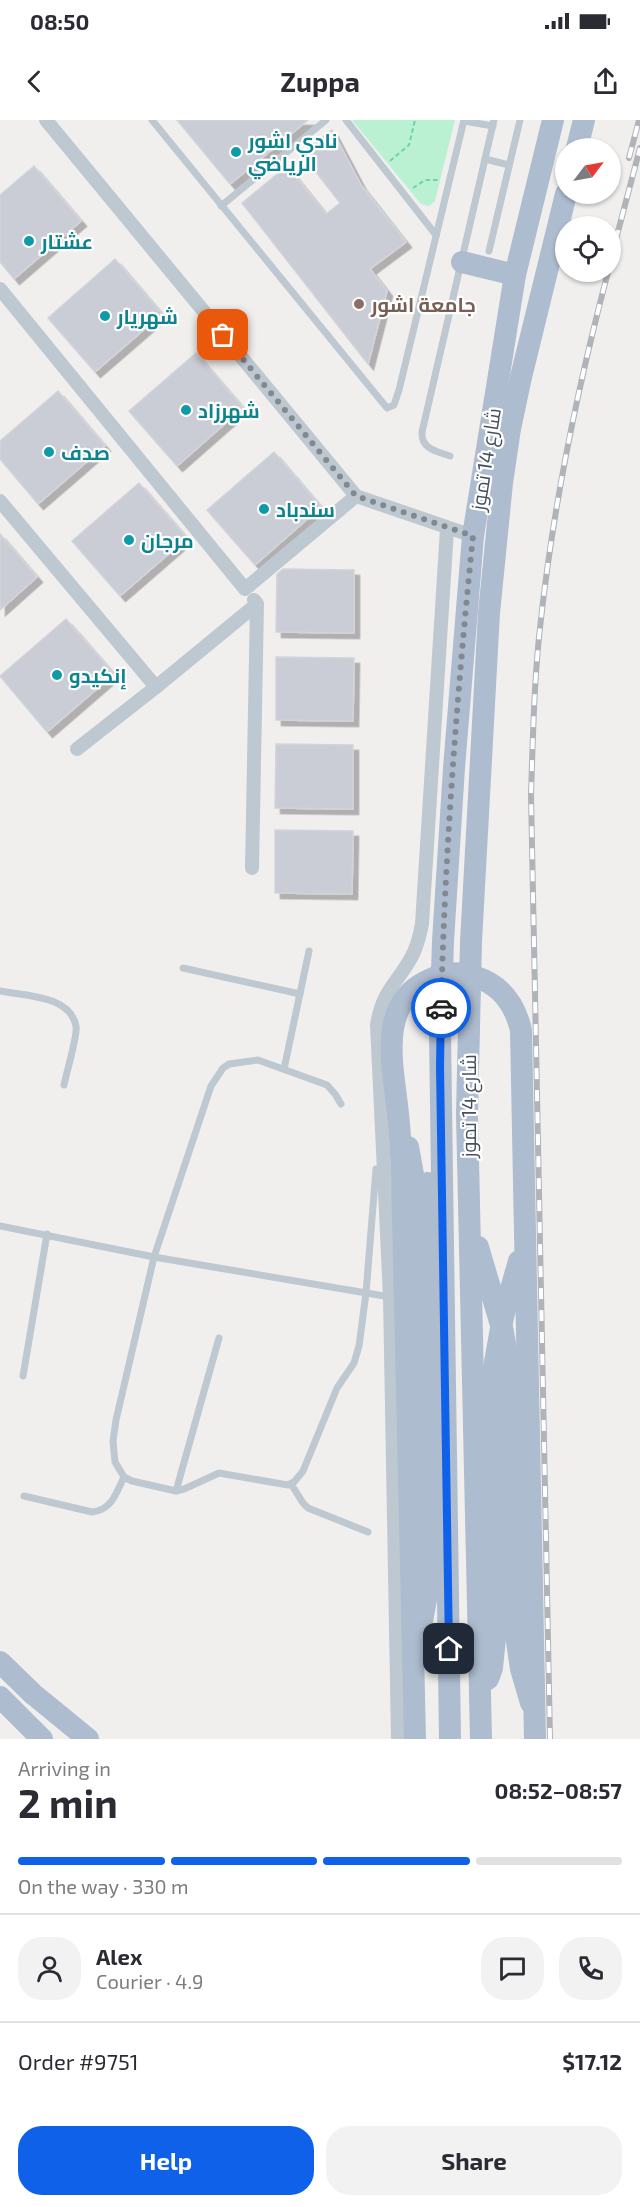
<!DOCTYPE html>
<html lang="en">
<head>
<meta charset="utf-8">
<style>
  :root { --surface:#fff; --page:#f2f2f3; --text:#2b2b33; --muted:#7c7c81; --line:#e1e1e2; --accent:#1061e9 }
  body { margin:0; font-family:"Exo 2",Cairo,sans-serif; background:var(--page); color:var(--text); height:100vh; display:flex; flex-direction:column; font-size:22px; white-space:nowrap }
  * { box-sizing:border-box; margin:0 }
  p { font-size:20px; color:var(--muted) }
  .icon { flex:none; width:33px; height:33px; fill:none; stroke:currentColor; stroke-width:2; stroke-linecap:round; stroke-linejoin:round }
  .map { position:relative; height:1619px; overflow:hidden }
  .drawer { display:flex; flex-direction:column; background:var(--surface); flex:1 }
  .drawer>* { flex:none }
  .needle { width:39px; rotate:58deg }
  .controls { position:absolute; left:555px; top:18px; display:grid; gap:12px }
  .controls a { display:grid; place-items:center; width:66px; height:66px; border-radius:50%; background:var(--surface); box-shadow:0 2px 4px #0004; font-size:30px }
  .pin { position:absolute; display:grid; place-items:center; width:51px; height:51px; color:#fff; margin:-26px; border-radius:12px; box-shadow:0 3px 9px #0006 }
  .courier { position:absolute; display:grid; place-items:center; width:60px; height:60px; margin:-30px; border:4px solid #1061e9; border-radius:50%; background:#fff; color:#222; box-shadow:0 2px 8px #0007 }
  .headline em { font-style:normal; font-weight:700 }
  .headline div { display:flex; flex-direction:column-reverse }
  .headline { display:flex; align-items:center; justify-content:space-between; height:102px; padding:0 18px }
  h1 { font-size:39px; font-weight:700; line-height:45px }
  .bar { display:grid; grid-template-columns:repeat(4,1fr); gap:9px 6px; align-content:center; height:72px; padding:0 18px }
  .bar i { height:8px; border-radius:4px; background:var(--line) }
  .bar .active { background:var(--accent) }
  .bar p { grid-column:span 4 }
  .line { display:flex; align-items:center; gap:15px; padding:0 18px; border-top:2px solid var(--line) }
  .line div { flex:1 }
  .round { display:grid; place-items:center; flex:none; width:63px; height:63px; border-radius:24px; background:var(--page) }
  .cta { display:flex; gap:12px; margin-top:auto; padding:12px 18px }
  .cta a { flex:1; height:69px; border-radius:24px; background:var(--accent); color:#fff; font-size:24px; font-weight:700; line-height:69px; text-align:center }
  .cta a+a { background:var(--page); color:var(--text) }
  .status { display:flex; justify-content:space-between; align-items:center; height:42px; padding:0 30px; background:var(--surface); direction:ltr }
  .status svg { height:16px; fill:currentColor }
  header { display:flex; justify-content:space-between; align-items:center; height:78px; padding:0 18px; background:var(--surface); font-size:27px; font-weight:700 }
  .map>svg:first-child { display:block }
</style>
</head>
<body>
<div class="status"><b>08:50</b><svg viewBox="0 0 49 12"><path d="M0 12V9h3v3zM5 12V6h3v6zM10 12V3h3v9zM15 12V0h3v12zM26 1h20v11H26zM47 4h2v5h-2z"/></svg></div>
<header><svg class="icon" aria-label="back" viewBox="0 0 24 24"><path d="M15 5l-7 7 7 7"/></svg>Zuppa<svg class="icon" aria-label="share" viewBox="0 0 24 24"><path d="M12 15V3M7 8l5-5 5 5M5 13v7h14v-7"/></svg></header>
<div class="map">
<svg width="640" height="1619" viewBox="0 0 640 1619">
  <defs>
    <filter id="shadow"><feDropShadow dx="5.5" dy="5.5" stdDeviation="0" flood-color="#0004"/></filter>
  </defs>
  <rect width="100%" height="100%" fill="#f1efee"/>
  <polygon fill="#bbf1d3" points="352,0 455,0 435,81 429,86 421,84"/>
  <g fill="#cacdd5" stroke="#d2d4db" stroke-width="1.5" filter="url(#shadow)">
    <polygon points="177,0 308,0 230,64"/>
    <polygon points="332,10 361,65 406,122 370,149 387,171 368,244 242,83 287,46 326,94 340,83 302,34"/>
    <polygon points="34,46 81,101 14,159 0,142 0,75"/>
    <polygon points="115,139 162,194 95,252 48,198"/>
    <polygon points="196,233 243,288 177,346 129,291"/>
    <polygon points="58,271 105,326 38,384 0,339 0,321"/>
    <polygon points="274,332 321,387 255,445 207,390"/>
    <polygon points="139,363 187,418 120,476 72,421"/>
    <polygon points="0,414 37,457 0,490"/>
    <polygon points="283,449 354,450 354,513 276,512 277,454"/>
    <polygon points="66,499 114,554 47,612 0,556"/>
    <polygon points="276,537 354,538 353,601 276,600"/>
    <polygon points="276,624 353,625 353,689 275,688"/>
    <polygon points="275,710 353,711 352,774 275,773"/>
  </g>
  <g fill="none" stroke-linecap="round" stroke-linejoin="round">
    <g stroke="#71d1a8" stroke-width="2" stroke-dasharray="4.5 3" stroke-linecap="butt">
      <polyline points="390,41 409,25 415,0"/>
      <polyline points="413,68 425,60 440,60"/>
    </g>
    <g stroke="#bec8d1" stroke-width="7">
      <polyline points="152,0 387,288 394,285 399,270 464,0"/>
      <polyline points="346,0 436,115"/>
      <polyline points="464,1 493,6"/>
      <polyline points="485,39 509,45"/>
      <polyline points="221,86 326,0"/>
      <polyline points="489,131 520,0"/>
      <path d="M 450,336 C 436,331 421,329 422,312 L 494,0"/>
      <polyline points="183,848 300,874"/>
      <path d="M 0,871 C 24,876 70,875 76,906 C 78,915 66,954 64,965"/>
      <polyline points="284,949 309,831"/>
      <polyline points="341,984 335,974 327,965 258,940 229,944 223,948 211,966 154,1137 116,1300 113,1321 115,1342 124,1357 132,1361 176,1371 184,1369 219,1353 288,1365 294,1362 303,1351 337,1268 354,1243 359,1226 366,1173 376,1049"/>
      <polyline points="0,1106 154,1137 390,1177"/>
      <polyline points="23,1256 47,1114"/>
      <polyline points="291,1364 303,1383 308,1388 368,1412"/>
      <polyline points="176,1371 219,1218"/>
      <path d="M 24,1376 L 92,1392 C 112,1390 116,1373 124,1357"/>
    </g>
    <g stroke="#bec8d1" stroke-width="14">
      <polyline points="46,0 356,376 473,416"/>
      <polyline points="0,169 245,469 356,376"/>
      <polyline points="0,381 156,567 77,629"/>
      <polyline points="156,567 257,484 254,480"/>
      <polyline points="252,748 257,484"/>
      <path d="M 398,1619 L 390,1177 L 377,905 C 383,867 400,862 414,832 C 418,823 420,814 422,804 L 447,409"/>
    </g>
    <g stroke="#adbccf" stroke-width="22">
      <polyline points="577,28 584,0"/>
      <polyline points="462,142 515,155"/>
      <polyline points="408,1027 414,1060 415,1086 421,1398 426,1458"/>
      <polyline points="478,1127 503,1212 508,1241 511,1275 515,1508 521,1549 531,1583"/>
      <polyline points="0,1542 33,1574 88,1619"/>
      <polyline points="488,1559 492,1548 496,1508"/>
      <polyline points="0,1577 42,1619"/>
      <polyline points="450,1619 440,913 443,821 454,648 473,416 515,155 553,0"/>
      <polyline points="481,1619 467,994 471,822 489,493 502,363 510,309 521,257 566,74"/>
    </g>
    <defs>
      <g id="rail">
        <polyline points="629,38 639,0"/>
        <polyline points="610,142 640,28"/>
        <path d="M 550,1619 L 531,675 C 533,616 534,557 541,499 C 554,381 578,266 608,152"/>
      </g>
    </defs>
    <use href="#rail" stroke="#b0b3b9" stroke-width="6"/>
    <use href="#rail" stroke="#fff" stroke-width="4" stroke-dasharray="11" stroke-linecap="butt"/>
    <g stroke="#adbccf" stroke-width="22">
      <polyline points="422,1501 432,1447 434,1423 428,1063"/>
      <polyline points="496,1508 494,1248 503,1197 519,1141"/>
      <path d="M 415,1619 L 402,1054 C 401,1031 400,1008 397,985 C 392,942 379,884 427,861 C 442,853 459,851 476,857 C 501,865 515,885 521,910 L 535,1619"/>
    </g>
  </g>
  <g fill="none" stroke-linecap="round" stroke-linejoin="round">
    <path stroke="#828890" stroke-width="6" stroke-dasharray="0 10.8" d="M 223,215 L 356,376 L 473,416 C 457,573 445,731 441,888"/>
    <polyline stroke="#1061e9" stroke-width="8" points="441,888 440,947 449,1529"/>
  </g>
  <g fill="#0f9aa8" stroke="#fff" stroke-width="2">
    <circle cx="236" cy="32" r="6"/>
    <circle cx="29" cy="121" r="6"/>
    <circle cx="105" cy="196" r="6"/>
    <circle cx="186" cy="290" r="6"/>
    <circle cx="49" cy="332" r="6"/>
    <circle cx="264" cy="389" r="6"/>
    <circle cx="129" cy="420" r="6"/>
    <circle cx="57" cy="555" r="6"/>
  </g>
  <circle fill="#8d6e63" stroke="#fff" stroke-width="2" cx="359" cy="184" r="6"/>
  <g text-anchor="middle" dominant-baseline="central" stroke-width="4.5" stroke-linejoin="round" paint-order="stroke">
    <g font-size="20" font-weight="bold" fill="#0d838f" stroke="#fff" text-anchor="start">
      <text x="248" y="20">نادي اشور<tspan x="248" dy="23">الرياضي</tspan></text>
      <text x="41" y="121">عشتار</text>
      <text x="117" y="196">شهريار</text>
      <text x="198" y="290">شهرزاد</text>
      <text x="61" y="332">صدف</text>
      <text x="276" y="389">سندباد</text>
      <text x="141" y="420">مرجان</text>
      <text x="69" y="555">إنكيدو</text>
    </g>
    <g font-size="20" font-weight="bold" fill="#785e54" stroke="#fff" text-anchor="start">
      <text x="371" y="184">جامعة اشور</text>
    </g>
    <g font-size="20" fill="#46515d" stroke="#fff">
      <text transform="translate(485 339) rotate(-81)">شارع 14 تموز</text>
      <text transform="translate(468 986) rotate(-90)">شارع 14 تموز</text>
    </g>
  </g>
</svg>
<div class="controls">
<a><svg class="needle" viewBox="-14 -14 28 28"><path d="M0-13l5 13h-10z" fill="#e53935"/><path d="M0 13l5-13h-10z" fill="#7c7c81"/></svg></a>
<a><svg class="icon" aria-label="locate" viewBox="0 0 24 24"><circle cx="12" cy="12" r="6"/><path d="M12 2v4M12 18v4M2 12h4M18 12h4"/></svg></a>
</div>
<div class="pin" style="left:223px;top:215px;background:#ea580c"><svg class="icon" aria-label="bag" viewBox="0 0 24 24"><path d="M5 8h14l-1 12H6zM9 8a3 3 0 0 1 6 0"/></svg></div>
<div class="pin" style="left:449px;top:1529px;background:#1f2937"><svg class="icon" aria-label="home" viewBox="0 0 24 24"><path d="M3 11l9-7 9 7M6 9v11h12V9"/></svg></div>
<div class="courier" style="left:441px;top:888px"><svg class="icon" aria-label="car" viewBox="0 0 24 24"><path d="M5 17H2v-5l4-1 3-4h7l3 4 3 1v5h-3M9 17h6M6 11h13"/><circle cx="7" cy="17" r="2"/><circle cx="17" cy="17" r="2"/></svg></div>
</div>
<section class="drawer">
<div class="headline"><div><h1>2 min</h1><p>Arriving in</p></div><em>08:52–08:57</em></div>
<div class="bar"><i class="active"></i><i class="active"></i><i class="active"></i><i></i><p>On the way · 330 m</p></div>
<div class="line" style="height:108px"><a class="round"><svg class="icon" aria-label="person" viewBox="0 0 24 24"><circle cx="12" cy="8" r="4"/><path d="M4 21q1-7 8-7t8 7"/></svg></a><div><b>Alex</b><p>Courier · 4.9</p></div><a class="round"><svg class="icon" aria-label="chat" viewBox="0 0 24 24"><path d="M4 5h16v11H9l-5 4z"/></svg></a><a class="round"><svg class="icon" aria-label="phone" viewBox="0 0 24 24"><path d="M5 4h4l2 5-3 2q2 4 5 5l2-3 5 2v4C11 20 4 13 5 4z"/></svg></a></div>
<div class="line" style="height:78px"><div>Order #9751</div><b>$17.12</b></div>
<div class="cta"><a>Help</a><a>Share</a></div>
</section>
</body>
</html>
